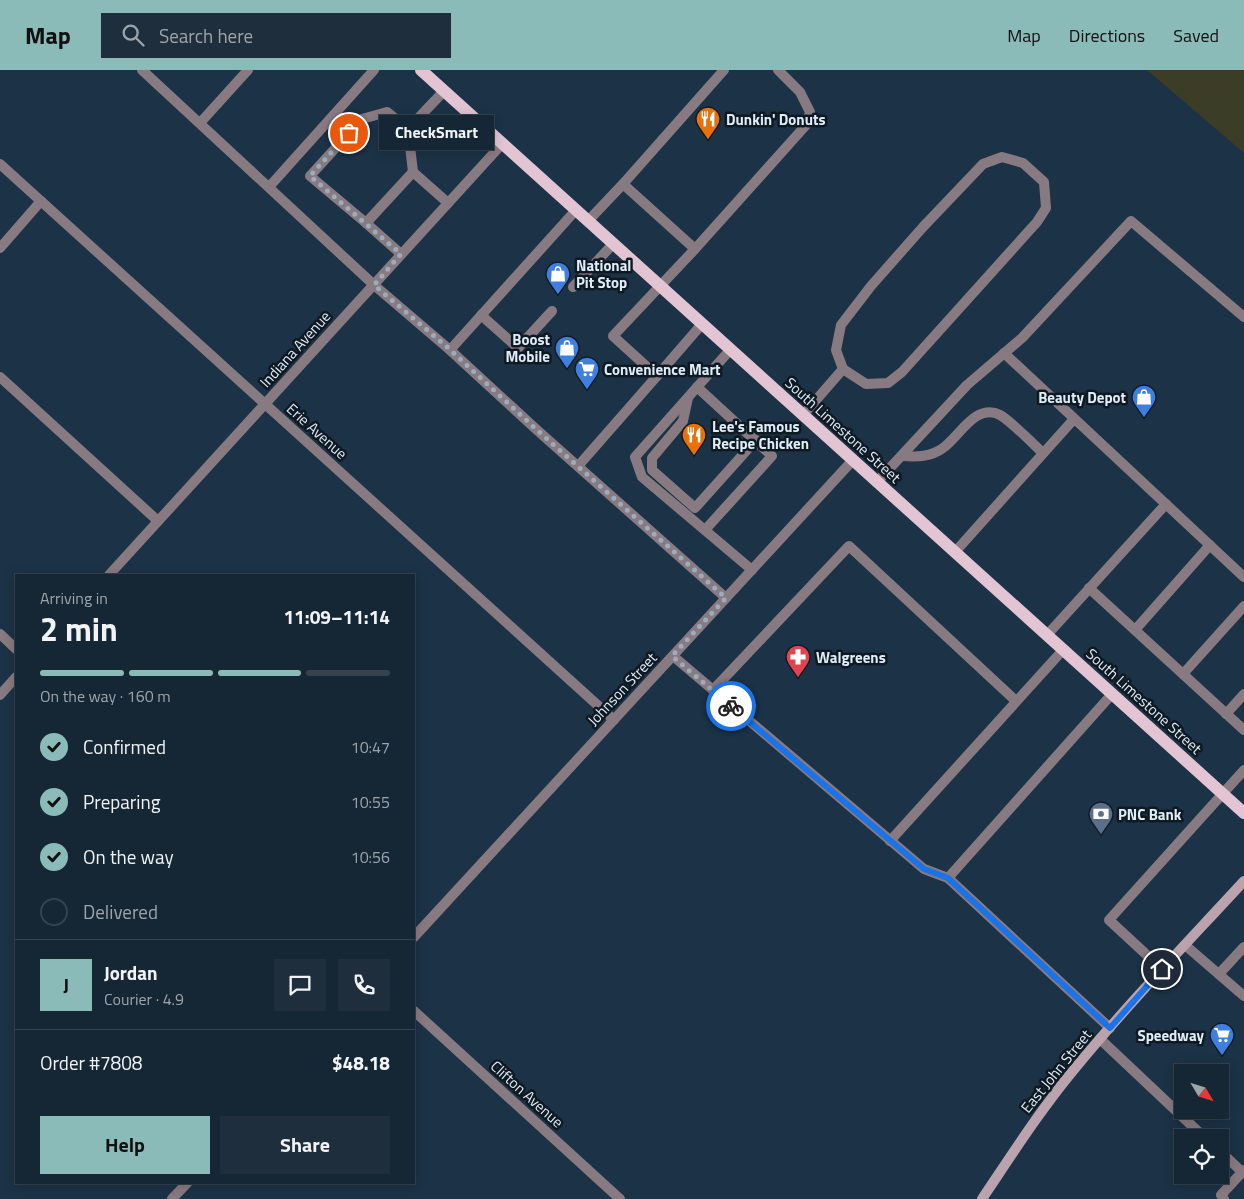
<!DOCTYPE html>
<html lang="en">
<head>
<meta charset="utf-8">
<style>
  :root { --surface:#152634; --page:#1e2e3c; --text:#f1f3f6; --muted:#9da5ac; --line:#34434f; --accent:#8bbbb9 }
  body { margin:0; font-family:"Titillium Web",sans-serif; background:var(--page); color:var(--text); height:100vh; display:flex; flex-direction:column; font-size:19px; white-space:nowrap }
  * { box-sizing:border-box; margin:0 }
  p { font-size:16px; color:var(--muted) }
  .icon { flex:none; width:28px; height:28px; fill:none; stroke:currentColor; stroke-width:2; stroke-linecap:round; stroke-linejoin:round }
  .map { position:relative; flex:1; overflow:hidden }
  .sheet { position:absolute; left:15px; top:504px; width:400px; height:610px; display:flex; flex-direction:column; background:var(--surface); border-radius:0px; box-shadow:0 2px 12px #0003,0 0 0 1px var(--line) }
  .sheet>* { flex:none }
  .needle { width:32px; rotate:128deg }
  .tools { position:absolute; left:1174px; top:994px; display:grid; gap:10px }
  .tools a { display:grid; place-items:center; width:55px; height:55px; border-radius:0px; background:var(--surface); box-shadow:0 2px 12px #0003,0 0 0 1px var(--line); font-size:25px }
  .pin { position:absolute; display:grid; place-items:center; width:42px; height:42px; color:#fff; margin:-21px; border:2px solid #fff; border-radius:50%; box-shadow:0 1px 5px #0007 }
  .courier { position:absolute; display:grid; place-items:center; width:50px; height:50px; margin:-25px; border:4px solid #1a73e8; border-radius:50%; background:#fff; color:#222; box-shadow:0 1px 6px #0007 }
  .bubble { position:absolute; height:35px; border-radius:0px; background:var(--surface); box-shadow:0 2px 12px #0003,0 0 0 1px var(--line); font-size:16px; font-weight:700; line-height:35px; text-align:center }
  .headline em { font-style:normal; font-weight:700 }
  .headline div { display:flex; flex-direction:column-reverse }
  .headline { display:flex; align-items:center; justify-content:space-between; height:85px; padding:0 25px }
  h1 { font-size:32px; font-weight:700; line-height:38px }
  .bar { display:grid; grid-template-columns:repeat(4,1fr); gap:8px 5px; align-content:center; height:60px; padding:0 25px }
  .bar i { height:6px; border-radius:4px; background:var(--line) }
  .bar .on { background:var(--accent) }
  .bar p { grid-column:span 4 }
  .line { display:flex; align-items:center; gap:12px; padding:0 25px; border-top:1px solid var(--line) }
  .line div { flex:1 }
  .round { display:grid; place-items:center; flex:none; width:52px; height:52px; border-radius:0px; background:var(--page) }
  ol { padding:0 25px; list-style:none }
  li { display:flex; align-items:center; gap:15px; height:55px }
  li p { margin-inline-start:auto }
  li .icon { padding:5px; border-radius:50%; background:var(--accent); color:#111; stroke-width:4 }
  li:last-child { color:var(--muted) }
  li i { width:28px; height:28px; border:2px solid var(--line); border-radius:50% }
  .primary-button { display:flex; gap:10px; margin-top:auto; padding:10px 25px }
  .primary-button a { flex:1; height:58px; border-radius:0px; background:var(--accent); color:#111; font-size:20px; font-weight:700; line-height:58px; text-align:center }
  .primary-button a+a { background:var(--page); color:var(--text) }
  header { display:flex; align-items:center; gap:30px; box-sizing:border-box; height:70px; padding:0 25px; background:var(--accent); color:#111 }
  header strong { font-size:24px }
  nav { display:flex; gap:28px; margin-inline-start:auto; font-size:18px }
  .search { width:350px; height:45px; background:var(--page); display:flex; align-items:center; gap:12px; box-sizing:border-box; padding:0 18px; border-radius:0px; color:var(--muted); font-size:19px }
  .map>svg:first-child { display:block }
</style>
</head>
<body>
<header>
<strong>Map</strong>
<div class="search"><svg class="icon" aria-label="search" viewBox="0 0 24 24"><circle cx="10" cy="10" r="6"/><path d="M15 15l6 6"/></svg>Search here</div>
<nav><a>Map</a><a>Directions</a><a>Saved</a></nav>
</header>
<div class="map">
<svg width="1244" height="1129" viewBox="0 0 1244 1129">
  <rect width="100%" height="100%" fill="#1c3246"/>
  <polygon fill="#3c3d26" points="1147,0 1244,0 1244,83"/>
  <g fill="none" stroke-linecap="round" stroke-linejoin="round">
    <g stroke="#887a81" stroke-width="10">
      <polyline points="142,0 374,215 450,280 537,360 726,528"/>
      <polyline points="200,53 248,0"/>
      <polyline points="413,102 408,59 444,21"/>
      <polyline points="623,114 724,0"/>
      <polyline points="269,117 374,0"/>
      <polyline points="588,151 623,114 695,179 613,266 657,306 702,254"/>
      <polyline points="366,153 310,106 362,49 387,42 408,59"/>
      <polyline points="0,178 41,131"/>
      <polyline points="695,179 807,54 810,42 800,22 778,0"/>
      <polyline points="401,184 366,153 413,102 448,133"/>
      <polyline points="573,217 613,174"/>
      <polyline points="481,245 518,278 552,241"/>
      <polyline points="450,280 576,140"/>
      <polyline points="730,280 635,387 642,407 752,500"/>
      <polyline points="1004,283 1244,507"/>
      <polyline points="0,307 158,451"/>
      <polyline points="697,317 772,386 705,460"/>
      <polyline points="688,328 683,351 652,388 652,400 695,438 756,370"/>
      <polyline points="803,345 843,299 836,280 841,255 871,216 923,157 983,94 1002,87 1023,93 1044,112 1046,138 1037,152 902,302 888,313 866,314 843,299"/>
      <path d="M 903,386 C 917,387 931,387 943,378 C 959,367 976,332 1000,345 C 1011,351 1032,373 1043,383"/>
      <polyline points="579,395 657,306"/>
      <polyline points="877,412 967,315 1022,268 1131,151 1244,247"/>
      <polyline points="955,482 1074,349"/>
      <polyline points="1089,518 1244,660"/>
      <polyline points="1135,560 1210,475"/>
      <polyline points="1047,565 1166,434"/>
      <polyline points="673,586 924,799 948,808"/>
      <polyline points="1183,604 1244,536"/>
      <polyline points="713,620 849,476 1016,631"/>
      <polyline points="1226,644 1244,624"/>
      <polyline points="890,771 1063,580"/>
      <polyline points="1185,875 1244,926"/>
      <polyline points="1162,899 1109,850 1244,700"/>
      <polyline points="1219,904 1244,877"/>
      <polyline points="1110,958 948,808 1112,624"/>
      <polyline points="1100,969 1205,1068"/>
      <polyline points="1220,1081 1242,1102"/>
      <polyline points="1224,1129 1221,1125 1244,1100"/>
    </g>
    <g stroke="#887a81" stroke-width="10">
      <polyline points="0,94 614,650"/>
      <polyline points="109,505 502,74"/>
      <polyline points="0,564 16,579"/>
      <polyline points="0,625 16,607"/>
      <polyline points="414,867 853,390"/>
      <polyline points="414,941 620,1129"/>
      <polyline points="172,1129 188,1112"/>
    </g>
    <path stroke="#bba3ae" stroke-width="10" d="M 982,1129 C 1011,1086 1039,1042 1072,1002 C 1126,936 1186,874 1244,811"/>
    <polyline stroke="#e2c4d2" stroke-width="12" points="421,0 1244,743"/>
  </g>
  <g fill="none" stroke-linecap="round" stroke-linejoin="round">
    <polyline stroke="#9bacba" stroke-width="5" stroke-dasharray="0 9" points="349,63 310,106 401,184 374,215 446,276 537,360 726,528 672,586 731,636"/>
    <polyline stroke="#1a73e8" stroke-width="6" points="731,636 924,799 948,808 1110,958 1162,899"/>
  </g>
  <defs>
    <symbol id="restaurant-pin" viewBox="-11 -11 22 30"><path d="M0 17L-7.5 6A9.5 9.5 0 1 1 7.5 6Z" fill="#e8710a" stroke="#0f1922"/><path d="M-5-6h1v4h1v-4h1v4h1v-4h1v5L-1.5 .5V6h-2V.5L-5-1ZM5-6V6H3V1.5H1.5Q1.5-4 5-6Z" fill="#fff"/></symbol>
    <symbol id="shop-pin" viewBox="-11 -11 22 30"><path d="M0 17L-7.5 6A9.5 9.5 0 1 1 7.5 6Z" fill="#3f7fe0" stroke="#0f1922"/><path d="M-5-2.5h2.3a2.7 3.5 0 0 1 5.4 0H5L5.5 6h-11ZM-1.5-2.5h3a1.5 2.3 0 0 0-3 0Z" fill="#fff"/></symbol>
    <symbol id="supermarket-pin" viewBox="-11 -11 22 30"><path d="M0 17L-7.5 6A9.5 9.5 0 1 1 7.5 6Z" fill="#3f7fe0" stroke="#0f1922"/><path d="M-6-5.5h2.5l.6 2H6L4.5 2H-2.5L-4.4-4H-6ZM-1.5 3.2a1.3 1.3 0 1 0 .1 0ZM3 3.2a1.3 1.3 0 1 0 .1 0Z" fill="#fff"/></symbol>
    <symbol id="pharmacy-pin" viewBox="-11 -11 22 30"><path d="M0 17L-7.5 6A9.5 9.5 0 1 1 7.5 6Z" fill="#e0444e" stroke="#0f1922"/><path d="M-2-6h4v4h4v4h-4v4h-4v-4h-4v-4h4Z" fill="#fff"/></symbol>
    <symbol id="bank-pin" viewBox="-11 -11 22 30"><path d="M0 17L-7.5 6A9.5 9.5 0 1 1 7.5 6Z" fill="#5c6f8a" stroke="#0f1922"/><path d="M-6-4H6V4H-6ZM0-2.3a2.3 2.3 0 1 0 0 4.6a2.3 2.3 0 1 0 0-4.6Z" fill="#fff"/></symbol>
  </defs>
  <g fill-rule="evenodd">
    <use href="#restaurant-pin" x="694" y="35" width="28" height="38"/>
    <use href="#shop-pin" x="544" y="190" width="28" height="38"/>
    <use href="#shop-pin" x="553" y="264" width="28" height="38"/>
    <use href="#supermarket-pin" x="573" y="285" width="28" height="38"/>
    <use href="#shop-pin" x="1130" y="313" width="28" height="38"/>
    <use href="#restaurant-pin" x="680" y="351" width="28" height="38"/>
    <use href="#pharmacy-pin" x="784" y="573" width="28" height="38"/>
    <use href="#bank-pin" x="1087" y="730" width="28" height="38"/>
    <use href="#supermarket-pin" x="1208" y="951" width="28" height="38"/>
  </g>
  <g text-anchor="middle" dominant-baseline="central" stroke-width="5" stroke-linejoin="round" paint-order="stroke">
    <g font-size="15" font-weight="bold" fill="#dfedf9" stroke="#0f1922" text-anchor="start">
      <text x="726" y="49">Dunkin' Donuts</text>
      <text x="576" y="195">National<tspan x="576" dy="17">Pit Stop</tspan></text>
      <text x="550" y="269" text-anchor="end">Boost<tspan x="550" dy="17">Mobile</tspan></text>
      <text x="604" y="299">Convenience Mart</text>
      <text x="1126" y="327" text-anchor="end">Beauty Depot</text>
      <text x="712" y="356">Lee's Famous<tspan x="712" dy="17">Recipe Chicken</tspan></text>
      <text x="816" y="587">Walgreens</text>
      <text x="1118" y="744">PNC Bank</text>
      <text x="1204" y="965" text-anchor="end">Speedway</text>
    </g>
    <g font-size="15" fill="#dfedf9" stroke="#0f1922">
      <text transform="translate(295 279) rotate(-48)">Indiana Avenue</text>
      <text transform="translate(843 360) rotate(42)">South Limestone Street</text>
      <text transform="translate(317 361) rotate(42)">Erie Avenue</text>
      <text transform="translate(622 619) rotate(-47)">Johnson Street</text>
      <text transform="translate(1144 631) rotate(42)">South Limestone Street</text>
      <text transform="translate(1056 1001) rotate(-51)">East John Street</text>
      <text transform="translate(527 1024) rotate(42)">Clifton Avenue</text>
    </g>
  </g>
</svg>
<div class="tools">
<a><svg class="needle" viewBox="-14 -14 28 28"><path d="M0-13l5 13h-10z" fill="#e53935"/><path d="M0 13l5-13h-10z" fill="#9da5ac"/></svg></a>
<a><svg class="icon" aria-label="locate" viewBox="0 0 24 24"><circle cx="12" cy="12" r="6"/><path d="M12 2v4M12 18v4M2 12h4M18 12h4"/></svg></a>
</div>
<div class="pin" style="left:349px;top:63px;background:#ea580c"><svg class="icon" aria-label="bag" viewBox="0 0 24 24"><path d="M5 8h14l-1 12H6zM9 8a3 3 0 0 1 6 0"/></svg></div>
<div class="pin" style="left:1162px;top:899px;background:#1f2937"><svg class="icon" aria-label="home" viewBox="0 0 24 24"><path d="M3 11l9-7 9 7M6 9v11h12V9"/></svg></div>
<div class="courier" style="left:731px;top:636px"><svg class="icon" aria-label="bike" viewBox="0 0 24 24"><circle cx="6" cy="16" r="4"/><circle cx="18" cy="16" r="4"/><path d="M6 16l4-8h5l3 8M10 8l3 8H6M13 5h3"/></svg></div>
<div class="bubble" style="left:379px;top:45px;width:115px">CheckSmart</div>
<section class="sheet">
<div class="headline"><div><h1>2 min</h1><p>Arriving in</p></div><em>11:09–11:14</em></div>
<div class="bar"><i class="on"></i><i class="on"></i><i class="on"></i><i></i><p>On the way · 160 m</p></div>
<ol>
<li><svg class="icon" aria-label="check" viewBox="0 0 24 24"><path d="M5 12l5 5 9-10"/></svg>Confirmed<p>10:47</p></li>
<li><svg class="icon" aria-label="check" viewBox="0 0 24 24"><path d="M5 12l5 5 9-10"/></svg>Preparing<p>10:55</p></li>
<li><svg class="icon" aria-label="check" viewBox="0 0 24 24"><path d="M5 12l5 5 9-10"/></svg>On the way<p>10:56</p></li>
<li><i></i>Delivered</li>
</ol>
<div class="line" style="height:90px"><b class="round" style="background:var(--accent);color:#111">J</b><div><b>Jordan</b><p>Courier · 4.9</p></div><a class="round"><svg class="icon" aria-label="chat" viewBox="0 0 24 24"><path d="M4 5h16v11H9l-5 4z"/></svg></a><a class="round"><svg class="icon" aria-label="phone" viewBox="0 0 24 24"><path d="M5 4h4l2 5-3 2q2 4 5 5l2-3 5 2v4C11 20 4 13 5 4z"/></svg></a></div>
<div class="line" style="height:65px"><div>Order #7808</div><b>$48.18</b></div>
<div class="primary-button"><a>Help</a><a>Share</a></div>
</section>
</div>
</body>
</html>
